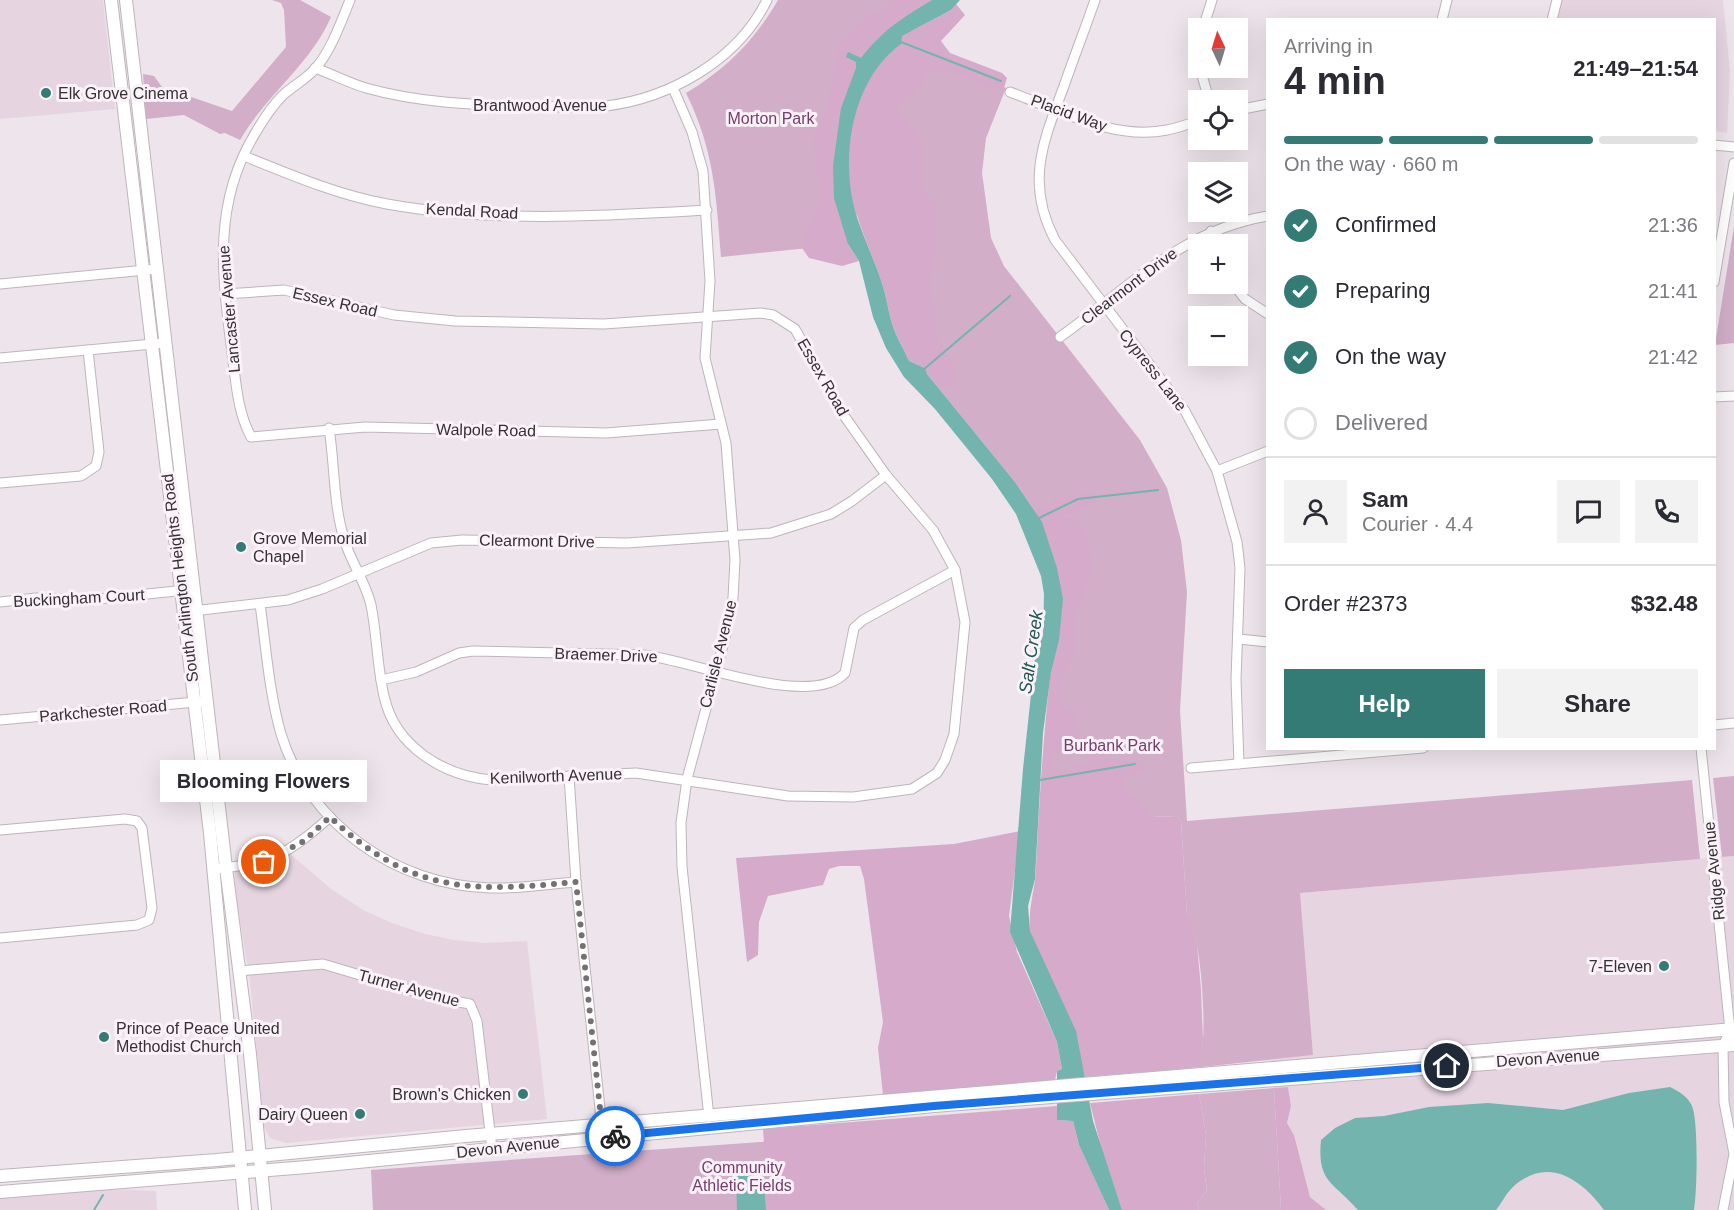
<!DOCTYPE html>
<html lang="en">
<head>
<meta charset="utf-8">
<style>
  :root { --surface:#fff; --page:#f2f2f3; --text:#2b2b33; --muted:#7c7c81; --line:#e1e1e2; --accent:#347b76 }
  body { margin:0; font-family:Helvetica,sans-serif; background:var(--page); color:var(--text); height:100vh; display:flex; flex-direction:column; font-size:22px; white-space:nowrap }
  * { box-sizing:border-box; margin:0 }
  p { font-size:20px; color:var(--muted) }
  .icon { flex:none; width:33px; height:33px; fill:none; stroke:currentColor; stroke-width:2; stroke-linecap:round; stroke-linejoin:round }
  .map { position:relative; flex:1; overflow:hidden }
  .details { position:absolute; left:1266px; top:18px; width:450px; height:732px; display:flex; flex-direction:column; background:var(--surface); border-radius:0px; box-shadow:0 6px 24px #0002 }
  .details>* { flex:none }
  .needle { width:39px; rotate:356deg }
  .tools { position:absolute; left:1188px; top:18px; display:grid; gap:12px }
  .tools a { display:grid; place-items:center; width:60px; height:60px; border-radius:0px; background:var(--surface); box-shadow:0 6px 24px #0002; font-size:30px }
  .pin { position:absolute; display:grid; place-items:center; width:51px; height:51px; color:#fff; margin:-26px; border:3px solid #fff; border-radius:50%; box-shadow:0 2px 6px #0007 }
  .courier { position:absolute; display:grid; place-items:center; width:60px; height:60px; margin:-30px; border:4px solid #1a73e8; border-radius:50%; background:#fff; color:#222; box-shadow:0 2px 8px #0007 }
  .bubble { position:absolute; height:42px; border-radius:0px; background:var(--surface); box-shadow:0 6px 24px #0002; font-size:20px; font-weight:700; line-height:42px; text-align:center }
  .head em { font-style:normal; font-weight:700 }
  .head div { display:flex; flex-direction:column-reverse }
  .head { display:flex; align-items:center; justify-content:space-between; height:102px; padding:0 18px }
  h1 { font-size:39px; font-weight:700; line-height:45px }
  .bar { display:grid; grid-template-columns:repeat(4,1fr); gap:9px 6px; align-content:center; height:72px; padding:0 18px }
  .bar i { height:8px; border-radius:4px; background:var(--line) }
  .bar .current { background:var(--accent) }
  .bar p { grid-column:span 4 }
  .line { display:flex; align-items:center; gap:15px; padding:0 18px; border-top:2px solid var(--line) }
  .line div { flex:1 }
  .round { display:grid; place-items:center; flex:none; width:63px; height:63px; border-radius:0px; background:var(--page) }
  ol { padding:0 18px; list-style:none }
  li { display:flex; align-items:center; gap:18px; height:66px }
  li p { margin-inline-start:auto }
  li .icon { padding:6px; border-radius:50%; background:var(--accent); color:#fff; stroke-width:4 }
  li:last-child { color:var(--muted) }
  li i { width:33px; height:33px; border:3px solid var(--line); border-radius:50% }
  .cta { display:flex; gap:12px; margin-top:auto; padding:12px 18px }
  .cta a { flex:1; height:69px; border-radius:0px; background:var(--accent); color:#fff; font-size:24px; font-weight:700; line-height:69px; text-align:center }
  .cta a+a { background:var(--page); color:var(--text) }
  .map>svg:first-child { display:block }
</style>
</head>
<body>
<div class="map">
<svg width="1734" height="1210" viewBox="0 0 1734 1210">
  <rect width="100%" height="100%" fill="#eee4eb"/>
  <g fill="#e6d5e1">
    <polygon points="0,0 103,0 115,109 0,119"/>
    <polygon points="1557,0 1723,0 1730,72 1727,133 1715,131 1714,20 1552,20"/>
    <polygon points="288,852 331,889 365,911 392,923 425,934 454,940 485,943 527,941 547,1119 286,1143 270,1138 264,1127 250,981 235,891 234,867"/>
    <polygon points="1734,856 1734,1210 1326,1210 1310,1197 1294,1135 1287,1123 1291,1106 1288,1087 1274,1088 1271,1058 1313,1055 1299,893"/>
    <polygon points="112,1189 156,1191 157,1210 0,1210 0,1198"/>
  </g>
  <g fill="#d2aec8">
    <path d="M 272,0 L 300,0 L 331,17 C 310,65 266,95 240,140 L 225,133 L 220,134 L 184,115 L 146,119 L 143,74 L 154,76 L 162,87 L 232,111 L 286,47 L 284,10 L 281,3 Z"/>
    <path d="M 778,0 L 932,0 L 918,9 L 848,244 L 721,257 C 716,194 714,150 686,93 C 726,69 755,40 778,0 Z"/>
    <path d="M 901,44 L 1006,88 L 986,138 L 982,173 L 991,238 L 1004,266 L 1140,440 L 1167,488 L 1181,540 L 1187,592 L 1180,711 L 1187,821 L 1692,780 L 1700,859 L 1300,893 L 1313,1055 L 1182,1069 C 1192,1063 1202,1051 1203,1039 C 1205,1013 1201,935 1187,914 L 1181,822 L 1177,817 L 1151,816 L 1038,830 L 1051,672 L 1042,522 L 1015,482 L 927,374 L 875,261 Z"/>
    <polygon points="1734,226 1734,343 1715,345"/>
    <polygon points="1734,776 1734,856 1722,857 1713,778"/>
    <polygon points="1274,1088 1281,1210 1199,1210 1197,1202 1207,1191 1204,1168 1206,1135 1199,1094"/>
    <polygon points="773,1141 778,1210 373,1210 371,1170"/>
  </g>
  <g fill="#d6aacb">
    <path d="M 896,0 L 932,0 C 902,18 883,30 861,58 L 848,52 L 846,57 L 856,62 L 856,68 L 834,198 L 848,244 L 859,261 L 842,266 L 809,258 L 802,248 L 805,233 L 815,217 L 820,196 L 814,138 L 828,106 L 838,47 L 872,14 Z"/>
    <path d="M 956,4 L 965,15 L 941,41 L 950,53 L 1002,73 L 1007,78 L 1004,88 L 995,90 L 972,79 L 930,69 C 922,77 924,83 917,90 C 910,98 900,101 896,111 L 917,133 L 923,147 L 923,194 L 936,204 L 935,252 L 930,272 L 929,294 L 934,306 L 937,338 L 955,370 L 958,386 L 938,387 L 925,368 L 909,361 C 904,349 896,337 892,324 C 888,309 886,295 881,280 C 873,257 862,234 856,211 C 840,156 852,80 900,44 L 902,36 L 951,10 Z"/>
    <path d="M 1093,492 L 1098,503 L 1062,517 L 1073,520 L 1086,532 L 1093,569 L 1074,619 L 1075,653 C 1063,668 1060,684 1062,704 L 1076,716 L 1079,734 L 1074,742 L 1053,755 L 1052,762 L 1055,772 C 1065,773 1069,768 1078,764 C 1097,758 1119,759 1138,761 L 1143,764 L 1144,768 L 1141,773 L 1126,776 L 1125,793 L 1134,796 L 1151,816 L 1177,817 L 1181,822 L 1187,914 L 1192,921 L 1197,944 L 1201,989 L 1203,1040 L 1198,1062 L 1182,1069 L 1084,1077 L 1030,931 C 1028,907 1035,891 1036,868 C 1039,804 1043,740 1050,676 C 1054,651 1064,626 1063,600 C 1061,570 1049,533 1033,509 L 1051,507 L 1052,500 Z"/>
    <polygon points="1020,831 1009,916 1017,952 1057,1042 1062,1069 1057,1071 1055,1080 883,1095 878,1048 883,1022 864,879 860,866 839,866 829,869 823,885 768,896 759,922 758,955 747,962 736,858 954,844"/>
    <polygon points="1288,1087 1291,1106 1287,1123 1294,1135 1310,1197 1326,1210 1281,1210 1274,1088"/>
    <polygon points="1199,1094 1206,1135 1204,1168 1207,1191 1197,1202 1199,1210 1122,1210 1102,1151 1090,1103"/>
    <polygon points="1057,1106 1057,1120 1073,1121 1079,1145 1109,1210 769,1210 763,1129"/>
  </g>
  <g fill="#73b4ae">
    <path d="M 932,0 L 960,0 L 951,10 L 902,36 L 901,44 C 852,79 840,156 855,211 C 862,234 873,257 881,280 C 886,295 888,309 892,324 C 896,337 904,349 909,361 L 925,368 L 927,374 L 1015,482 L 1042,522 L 1057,568 L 1063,599 L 1059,640 L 1051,672 L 1043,733 L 1035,879 L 1028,906 L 1030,931 L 1076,1031 L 1093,1121 L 1122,1210 L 1109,1210 L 1079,1145 L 1073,1121 L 1057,1120 L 1057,1071 L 1062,1069 L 1057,1042 L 1010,932 L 1023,769 L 1035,657 L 1043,635 L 1044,594 L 1041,576 L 1016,514 L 992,479 L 935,409 L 904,377 L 886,348 L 873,317 L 859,261 L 848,244 L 834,198 L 833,166 L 841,108 L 856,68 L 856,62 L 846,57 L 848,52 L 861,58 C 883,30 902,18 932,0 Z"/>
    <path d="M 1670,1087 C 1678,1091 1687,1096 1691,1104 C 1699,1116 1697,1194 1694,1210 L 1604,1210 C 1582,1180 1548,1155 1513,1187 C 1506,1193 1502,1203 1496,1210 L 1358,1210 C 1333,1181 1317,1183 1321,1140 L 1335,1128 L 1355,1118 L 1384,1116 L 1429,1107 L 1488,1103 L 1563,1110 L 1629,1093 Z"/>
    <polygon points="744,1165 754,1165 763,1171 766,1210 737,1210 736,1173"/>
  </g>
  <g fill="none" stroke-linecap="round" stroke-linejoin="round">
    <g stroke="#73b4ae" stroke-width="2">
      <polyline points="901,42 1001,81"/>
      <polyline points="923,370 1010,296"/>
      <polyline points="1037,519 1078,499 1158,490"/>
      <polyline points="1040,780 1135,764"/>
      <polyline points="94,1210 103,1195"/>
    </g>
    <defs>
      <g id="minor">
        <path d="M 350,0 C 341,22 331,51 315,69 C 306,79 293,86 283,95 C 273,105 263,120 256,132 C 212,203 222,275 232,353 C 236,381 237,411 251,437 L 365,427 L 606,433 L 721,424"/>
        <path d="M 1095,0 C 1085,29 1074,57 1064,86 C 1043,142 1025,183 1055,240 L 1185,411 L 1217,471 L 1237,542 L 1240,568 L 1236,679 L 1239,764"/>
        <polyline points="1442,20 1447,0"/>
        <polyline points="1552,20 1557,0"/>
        <polyline points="1203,28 1212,0"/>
        <path d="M 315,68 C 332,74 349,83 366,88 C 419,103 474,105 529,106 C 554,106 581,109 606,106 C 670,98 738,60 767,0"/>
        <polyline points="1200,68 1209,100"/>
        <polyline points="673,88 692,132 703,171 710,281 705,358 726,443 735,560 733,598 725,638 687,779 681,823 682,867 709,1117"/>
        <path d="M 1010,92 C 1059,110 1114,141 1167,130 C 1178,128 1188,124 1198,121"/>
        <polyline points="1238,110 1268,104"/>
        <polyline points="1714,145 1734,147"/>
        <path d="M 244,156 C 291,175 338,195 387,204 C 492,223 602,216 707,210"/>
        <polyline points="1211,231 1216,244"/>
        <polyline points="1714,282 1734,163"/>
        <polyline points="0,284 156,269"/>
        <polyline points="1233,284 1245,299 1268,314"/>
        <path d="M 225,294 L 284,290 L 394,315 L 455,321 L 604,324 L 761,313 L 773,315 L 795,329 L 845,417 L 886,475 L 933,530 L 955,570 L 965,622 L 954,734 L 945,760 L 937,773 L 912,789 L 853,797 L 788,796 L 636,773 L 492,780 C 444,776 395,747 384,696 C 377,666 377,635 371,605 C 366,583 352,564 345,542 C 333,505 335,466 329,428"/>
        <path d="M 1060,337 C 1129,288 1181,230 1268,216"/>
        <polyline points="0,358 164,343"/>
        <polyline points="1714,397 1734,396"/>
        <polyline points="1217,471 1268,451"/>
        <polyline points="0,483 81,476 96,466 99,452 88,350"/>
        <polyline points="0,602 36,598 89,600 186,590"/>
        <path d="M 260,604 C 266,647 269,692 281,734 C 309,825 396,885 490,888 C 518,889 547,884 576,882"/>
        <polyline points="184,612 288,600 322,589 431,543 462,540 627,543 771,533 831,514 852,501 886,475"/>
        <polyline points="1239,639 1268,642"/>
        <path d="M 381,680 L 416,672 L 459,653 L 473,651 L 644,655 C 691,660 811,710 845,673 L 854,628 L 863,620 L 955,570"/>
        <polyline points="0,720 207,701"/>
        <polyline points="1714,725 1734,723"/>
        <polyline points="1701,748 1730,1030 1734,1037"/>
        <polyline points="1191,768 1423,748"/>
        <polyline points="569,776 576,882 603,1137"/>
        <polyline points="0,830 125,819 137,821 142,828 152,908 149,920 137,925 0,938"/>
        <path d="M 213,869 C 271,864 287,855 330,817"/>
        <polyline points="239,971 323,964 437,998 470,1004 477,1021 492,1149"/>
        <polyline points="1723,1210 1734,1154 1724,1102 1723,1046 1730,1030"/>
      </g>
      <g id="major">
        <polyline points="111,0 210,833 245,1210"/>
        <polyline points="126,0 226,868 250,1054 265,1210"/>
        <polyline points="0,1176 217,1160 466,1136 1734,1029"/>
        <polyline points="0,1192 307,1167 934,1106 1734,1045"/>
      </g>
    </defs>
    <use href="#minor" stroke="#beb5bb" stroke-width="11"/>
    <use href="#major" stroke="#beb5bb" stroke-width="14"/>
    <use href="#minor" stroke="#fff" stroke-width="9"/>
    <use href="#major" stroke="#fff" stroke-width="12"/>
  </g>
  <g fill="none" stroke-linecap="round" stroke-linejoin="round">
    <path stroke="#757073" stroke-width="6" stroke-dasharray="0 10.8" d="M 264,862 L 304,841 L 330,817 C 412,894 470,892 576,882 L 603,1137 L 615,1136"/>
    <polyline stroke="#1a73e8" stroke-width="8" points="615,1136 934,1106 1447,1066"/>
  </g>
  <g fill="#347b76" stroke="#fbf1f8" stroke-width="2">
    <circle cx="46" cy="93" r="6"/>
    <circle cx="241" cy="547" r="6"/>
    <circle cx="1664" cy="966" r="6"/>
    <circle cx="104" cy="1037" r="6"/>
    <circle cx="523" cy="1094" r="6"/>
    <circle cx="360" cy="1114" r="6"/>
  </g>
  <g text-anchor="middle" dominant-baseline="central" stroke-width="6" stroke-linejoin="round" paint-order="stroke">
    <g font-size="16" fill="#343133" stroke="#fbf1f8" text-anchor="start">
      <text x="58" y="93">Elk Grove Cinema</text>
      <text x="253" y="538">Grove Memorial<tspan x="253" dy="18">Chapel</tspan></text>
      <text x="1652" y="966" text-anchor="end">7-Eleven</text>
      <text x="116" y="1028">Prince of Peace United<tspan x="116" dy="18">Methodist Church</tspan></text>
      <text x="511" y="1094" text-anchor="end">Brown's Chicken</text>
      <text x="348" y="1114" text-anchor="end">Dairy Queen</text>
    </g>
    <g font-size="16" fill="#343133" stroke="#fbf1f8">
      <text x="540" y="105">Brantwood Avenue</text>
      <text transform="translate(1069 113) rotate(20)">Placid Way</text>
      <text transform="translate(472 211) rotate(3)">Kendal Road</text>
      <text transform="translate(1129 286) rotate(-37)">Clearmont Drive</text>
      <text transform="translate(335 302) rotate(13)">Essex Road</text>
      <text transform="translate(229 309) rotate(-95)">Lancaster Avenue</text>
      <text transform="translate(1153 370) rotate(52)">Cypress Lane</text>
      <text transform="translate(823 377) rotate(60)">Essex Road</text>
      <text transform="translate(486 430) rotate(1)">Walpole Road</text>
      <text transform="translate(537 541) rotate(1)">Clearmont Drive</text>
      <text transform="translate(180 578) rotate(-97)">South Arlington Heights Road</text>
      <text transform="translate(79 598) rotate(-3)">Buckingham Court</text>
      <text transform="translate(718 654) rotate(-76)">Carlisle Avenue</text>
      <text transform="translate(606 655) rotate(2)">Braemer Drive</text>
      <text transform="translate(103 711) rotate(-5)">Parkchester Road</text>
      <text transform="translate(556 776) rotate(-2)">Kenilworth Avenue</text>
      <text transform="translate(1714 871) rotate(-96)">Ridge Avenue</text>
      <text transform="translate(409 988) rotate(15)">Turner Avenue</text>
      <text transform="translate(1548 1058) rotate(-4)">Devon Avenue</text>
      <text transform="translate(508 1147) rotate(-6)">Devon Avenue</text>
    </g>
    <g font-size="16" fill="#753e6a" stroke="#fbf1f8">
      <text x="771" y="118">Morton Park</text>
      <text x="1112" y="745">Burbank Park</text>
      <text x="742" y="1167">Community<tspan x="742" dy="18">Athletic Fields</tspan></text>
    </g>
    <g font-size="18" font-style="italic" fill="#205854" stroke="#fbf1f8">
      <text transform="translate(1031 652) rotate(-82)">Salt Creek</text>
    </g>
  </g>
</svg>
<div class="tools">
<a><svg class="needle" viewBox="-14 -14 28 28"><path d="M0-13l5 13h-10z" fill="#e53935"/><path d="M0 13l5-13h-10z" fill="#7c7c81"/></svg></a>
<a><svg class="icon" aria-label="locate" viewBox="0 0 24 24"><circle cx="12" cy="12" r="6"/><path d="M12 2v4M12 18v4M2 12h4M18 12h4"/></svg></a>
<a><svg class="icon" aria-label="layers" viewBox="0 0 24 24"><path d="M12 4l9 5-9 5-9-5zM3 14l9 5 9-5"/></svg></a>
<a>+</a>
<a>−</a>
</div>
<div class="pin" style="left:264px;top:862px;background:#ea580c"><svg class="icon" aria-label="bag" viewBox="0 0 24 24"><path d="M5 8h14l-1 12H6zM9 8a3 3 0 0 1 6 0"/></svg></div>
<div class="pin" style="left:1447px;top:1066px;background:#1f2937"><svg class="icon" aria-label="home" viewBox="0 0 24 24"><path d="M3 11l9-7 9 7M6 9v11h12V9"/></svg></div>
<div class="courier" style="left:615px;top:1136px"><svg class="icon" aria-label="bike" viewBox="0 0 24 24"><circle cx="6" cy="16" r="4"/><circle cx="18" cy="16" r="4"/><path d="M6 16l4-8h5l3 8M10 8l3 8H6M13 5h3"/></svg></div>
<div class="bubble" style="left:160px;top:760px;width:207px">Blooming Flowers</div>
<section class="details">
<div class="head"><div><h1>4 min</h1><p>Arriving in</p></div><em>21:49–21:54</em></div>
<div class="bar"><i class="current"></i><i class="current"></i><i class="current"></i><i></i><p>On the way · 660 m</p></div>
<ol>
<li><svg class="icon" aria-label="check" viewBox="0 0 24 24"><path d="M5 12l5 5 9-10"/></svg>Confirmed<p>21:36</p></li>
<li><svg class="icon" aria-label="check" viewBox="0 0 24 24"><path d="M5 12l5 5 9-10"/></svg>Preparing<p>21:41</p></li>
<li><svg class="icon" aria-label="check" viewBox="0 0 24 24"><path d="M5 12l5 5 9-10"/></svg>On the way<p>21:42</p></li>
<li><i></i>Delivered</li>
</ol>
<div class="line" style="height:108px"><a class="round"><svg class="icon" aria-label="person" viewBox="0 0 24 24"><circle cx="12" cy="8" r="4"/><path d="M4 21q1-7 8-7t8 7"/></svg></a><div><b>Sam</b><p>Courier · 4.4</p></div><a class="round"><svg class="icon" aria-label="chat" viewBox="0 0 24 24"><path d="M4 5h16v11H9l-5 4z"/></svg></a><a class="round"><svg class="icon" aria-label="phone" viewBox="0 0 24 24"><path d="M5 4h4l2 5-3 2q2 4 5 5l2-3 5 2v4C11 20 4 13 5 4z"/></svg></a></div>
<div class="line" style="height:78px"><div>Order #2373</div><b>$32.48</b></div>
<div class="cta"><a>Help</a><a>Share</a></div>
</section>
</div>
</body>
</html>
